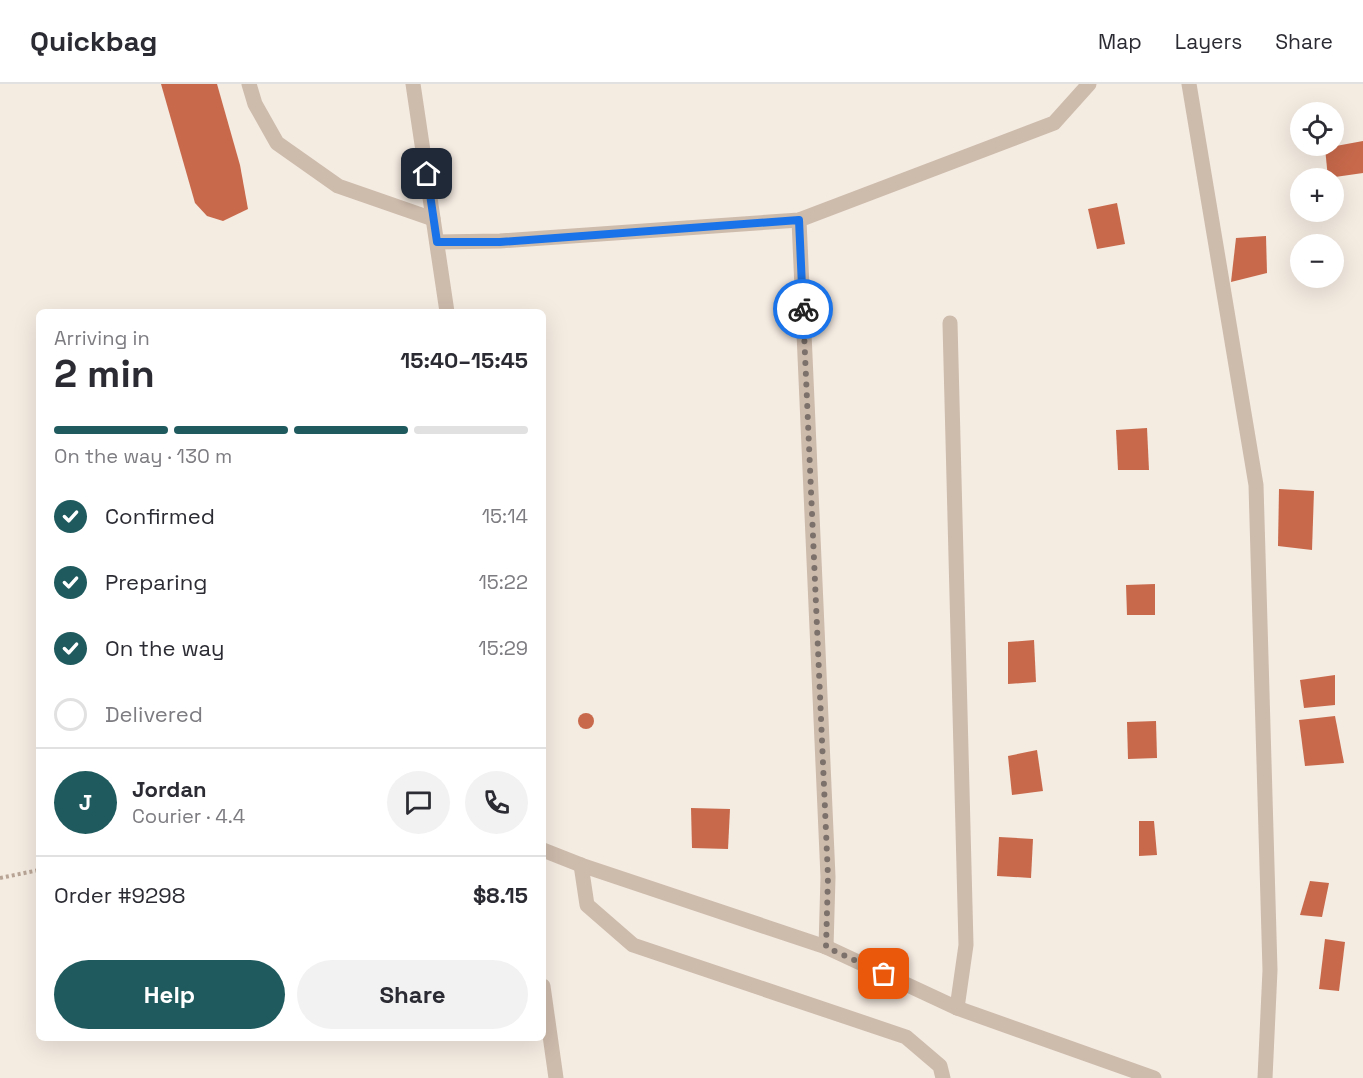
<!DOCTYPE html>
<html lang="en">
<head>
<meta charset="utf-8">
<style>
  :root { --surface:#fff; --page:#f2f2f3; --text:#2b2b33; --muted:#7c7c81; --line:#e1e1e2; --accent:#1f5a5e }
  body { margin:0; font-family:"Space Grotesk",sans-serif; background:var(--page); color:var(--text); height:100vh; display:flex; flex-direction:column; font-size:22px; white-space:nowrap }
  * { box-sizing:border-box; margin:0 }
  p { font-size:20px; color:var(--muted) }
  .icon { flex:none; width:33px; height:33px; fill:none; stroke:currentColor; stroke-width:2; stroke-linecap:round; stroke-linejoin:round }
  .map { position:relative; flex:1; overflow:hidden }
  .drawer { position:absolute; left:36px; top:225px; width:510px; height:732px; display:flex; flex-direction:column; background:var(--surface); border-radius:9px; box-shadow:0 6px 24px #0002 }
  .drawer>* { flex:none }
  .tools { position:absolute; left:1290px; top:18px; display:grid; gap:12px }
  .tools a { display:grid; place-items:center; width:54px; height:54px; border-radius:50%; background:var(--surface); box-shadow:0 6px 24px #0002; font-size:30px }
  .pin { position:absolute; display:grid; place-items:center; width:51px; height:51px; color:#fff; margin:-26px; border-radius:12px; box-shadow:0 3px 9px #0006 }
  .courier { position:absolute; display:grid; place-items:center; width:60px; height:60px; margin:-30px; border:4px solid #1a73e8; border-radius:50%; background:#fff; color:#222; box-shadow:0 2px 8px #0007 }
  .overview em { font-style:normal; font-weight:800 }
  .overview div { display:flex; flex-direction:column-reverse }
  .overview { display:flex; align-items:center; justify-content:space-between; height:102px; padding:0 18px }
  h1 { font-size:39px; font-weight:800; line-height:45px }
  .bar { display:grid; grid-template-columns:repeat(4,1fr); gap:9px 6px; align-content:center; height:72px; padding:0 18px }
  .bar i { height:8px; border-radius:4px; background:var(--line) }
  .bar .selected { background:var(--accent) }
  .bar p { grid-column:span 4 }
  .line { display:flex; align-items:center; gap:15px; padding:0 18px; border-top:2px solid var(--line) }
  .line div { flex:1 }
  .round { display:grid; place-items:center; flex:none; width:63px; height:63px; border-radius:32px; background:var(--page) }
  ol { padding:0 18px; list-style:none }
  li { display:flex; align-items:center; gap:18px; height:66px }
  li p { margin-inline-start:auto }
  li .icon { padding:6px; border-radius:50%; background:var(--accent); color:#fff; stroke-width:4 }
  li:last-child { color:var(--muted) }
  li i { width:33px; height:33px; border:3px solid var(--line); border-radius:50% }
  .button { display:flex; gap:12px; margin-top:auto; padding:12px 18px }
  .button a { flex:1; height:69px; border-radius:36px; background:var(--accent); color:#fff; font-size:24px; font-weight:800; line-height:69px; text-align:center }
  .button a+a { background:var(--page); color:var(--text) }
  header { display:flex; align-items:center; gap:36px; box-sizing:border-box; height:84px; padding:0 30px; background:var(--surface); border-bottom:2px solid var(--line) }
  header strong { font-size:28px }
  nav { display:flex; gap:33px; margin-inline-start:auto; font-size:21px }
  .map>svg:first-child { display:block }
</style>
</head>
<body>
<header>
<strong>Quickbag</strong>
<nav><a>Map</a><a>Layers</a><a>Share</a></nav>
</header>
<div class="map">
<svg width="1363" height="994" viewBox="0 0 1363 994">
  <rect width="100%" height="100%" fill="#f4ebe1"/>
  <g fill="#c8694b">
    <polygon points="161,0 217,0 240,81 248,125 223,137 207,132 195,119"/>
    <polygon points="1363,57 1363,89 1328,94 1325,64"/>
    <polygon points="1117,119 1125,160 1097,165 1088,125"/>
    <polygon points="1266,152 1267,189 1231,198 1236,154"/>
    <polygon points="1147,344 1149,386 1118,386 1116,346"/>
    <polygon points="1279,405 1314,407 1312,466 1278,462"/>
    <polygon points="1155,500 1155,531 1127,531 1126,501"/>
    <polygon points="1034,556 1036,598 1008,600 1008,558"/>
    <polygon points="1335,591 1335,621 1304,624 1300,596"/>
    <circle cx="586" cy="637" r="8"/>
    <polygon points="1335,632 1344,679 1305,682 1299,636"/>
    <polygon points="1156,637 1157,674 1128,675 1127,638"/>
    <polygon points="1037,666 1043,707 1012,711 1008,672"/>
    <polygon points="691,724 730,725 728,765 692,764"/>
    <polygon points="1139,737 1154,737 1157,771 1139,772"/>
    <polygon points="999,753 1033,755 1031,794 997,792"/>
    <polygon points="1310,797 1329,799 1322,833 1300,831"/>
    <polygon points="1325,855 1345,858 1339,907 1319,905"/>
  </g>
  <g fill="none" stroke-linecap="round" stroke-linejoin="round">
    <polyline stroke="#b9a596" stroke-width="4" stroke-dasharray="3 3" stroke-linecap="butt" points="0,794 39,786"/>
    <g stroke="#cdbbac" stroke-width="15">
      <polyline points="249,0 255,20 277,59 338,102 433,135"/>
      <polyline points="413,0 447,228"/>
      <polyline points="1189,0 1256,401 1270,886 1265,994"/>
      <polyline points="799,136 828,793 826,863"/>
      <polyline points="437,158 500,157 799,136 1054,39 1089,0"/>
      <polyline points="950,239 966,861 957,924"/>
      <polyline points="543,766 581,781 826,863 957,924 1154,994"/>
      <polyline points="581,781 587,821 633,861 906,953 940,982 943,994"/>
      <polyline points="543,902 556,994"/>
    </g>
  </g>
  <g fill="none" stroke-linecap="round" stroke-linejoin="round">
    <polyline stroke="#7c716b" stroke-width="6" stroke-dasharray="0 10.8" points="803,225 828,793 826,863 884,890"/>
    <polyline stroke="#1a73e8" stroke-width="8" points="427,90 437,158 500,158 799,136 803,225"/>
  </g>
</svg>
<div class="tools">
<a><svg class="icon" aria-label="locate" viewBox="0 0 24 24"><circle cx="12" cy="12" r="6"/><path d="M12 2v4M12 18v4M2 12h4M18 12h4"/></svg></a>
<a>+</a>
<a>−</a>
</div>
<div class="pin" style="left:884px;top:890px;background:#ea580c"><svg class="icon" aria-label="bag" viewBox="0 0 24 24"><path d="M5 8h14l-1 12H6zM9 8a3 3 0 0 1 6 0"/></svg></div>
<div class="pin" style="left:427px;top:90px;background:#1f2937"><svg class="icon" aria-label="home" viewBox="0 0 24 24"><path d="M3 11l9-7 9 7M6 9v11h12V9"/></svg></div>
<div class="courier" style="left:803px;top:225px"><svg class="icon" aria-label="bike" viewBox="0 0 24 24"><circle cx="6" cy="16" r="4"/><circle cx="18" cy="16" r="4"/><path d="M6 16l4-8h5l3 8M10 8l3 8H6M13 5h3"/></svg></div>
<section class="drawer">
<div class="overview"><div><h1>2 min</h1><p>Arriving in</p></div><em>15:40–15:45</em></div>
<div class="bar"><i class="selected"></i><i class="selected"></i><i class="selected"></i><i></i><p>On the way · 130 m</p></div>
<ol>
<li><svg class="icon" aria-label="check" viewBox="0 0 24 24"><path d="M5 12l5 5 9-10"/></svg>Confirmed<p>15:14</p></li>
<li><svg class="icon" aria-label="check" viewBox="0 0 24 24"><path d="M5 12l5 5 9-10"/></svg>Preparing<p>15:22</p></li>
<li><svg class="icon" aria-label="check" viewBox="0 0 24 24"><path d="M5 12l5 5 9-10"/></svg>On the way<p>15:29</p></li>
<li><i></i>Delivered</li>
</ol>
<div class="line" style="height:108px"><b class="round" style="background:var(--accent);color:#fff">J</b><div><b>Jordan</b><p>Courier · 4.4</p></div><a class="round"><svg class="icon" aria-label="chat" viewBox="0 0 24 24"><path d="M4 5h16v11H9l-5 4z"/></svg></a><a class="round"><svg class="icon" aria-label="phone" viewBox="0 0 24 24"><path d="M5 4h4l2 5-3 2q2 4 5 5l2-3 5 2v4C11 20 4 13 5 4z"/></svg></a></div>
<div class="line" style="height:78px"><div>Order #9298</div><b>$8.15</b></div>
<div class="button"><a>Help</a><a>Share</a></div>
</section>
</div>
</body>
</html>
